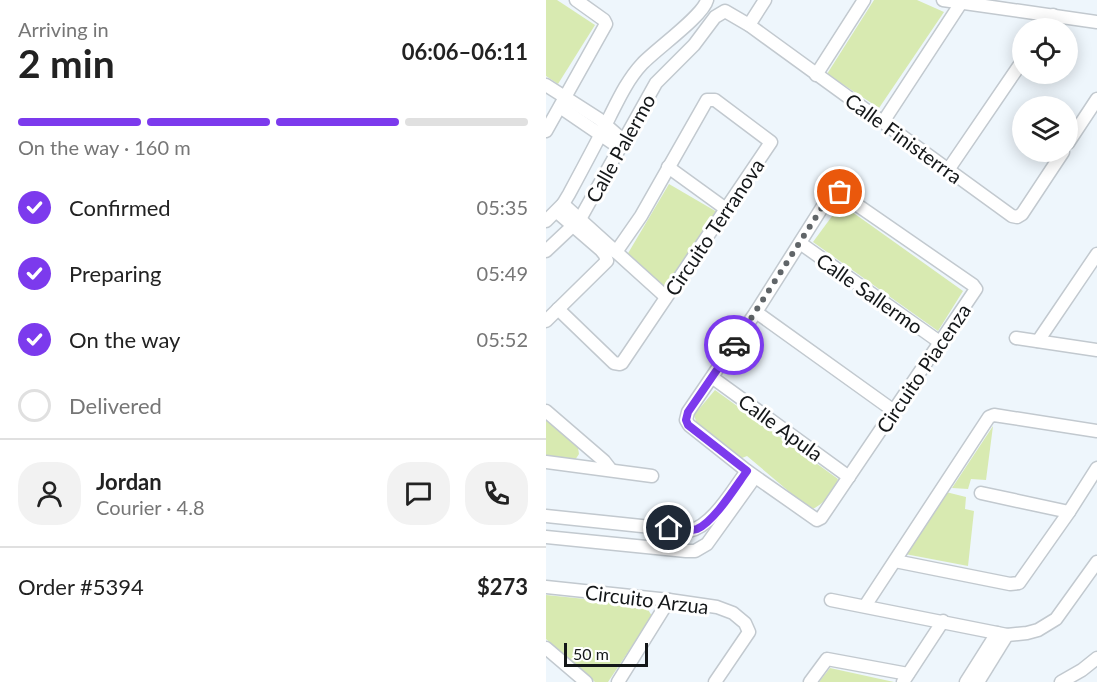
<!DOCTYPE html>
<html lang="en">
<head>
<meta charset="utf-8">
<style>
  :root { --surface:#fff; --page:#f2f2f2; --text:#222; --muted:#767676; --line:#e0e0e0; --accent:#7c3aed }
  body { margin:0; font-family:Lato,sans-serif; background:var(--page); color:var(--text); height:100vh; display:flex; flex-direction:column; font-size:22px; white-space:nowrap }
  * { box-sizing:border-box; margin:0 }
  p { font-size:20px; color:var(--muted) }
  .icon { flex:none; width:33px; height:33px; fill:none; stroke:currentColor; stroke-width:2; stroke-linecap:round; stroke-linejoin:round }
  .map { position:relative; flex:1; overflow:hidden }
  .side { display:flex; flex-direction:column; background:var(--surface); width:546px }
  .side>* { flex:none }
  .controls { position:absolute; left:466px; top:18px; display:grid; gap:12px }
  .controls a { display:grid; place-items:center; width:66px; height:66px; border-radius:50%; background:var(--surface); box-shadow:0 3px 15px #0003; font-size:30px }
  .scale { position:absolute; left:18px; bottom:15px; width:84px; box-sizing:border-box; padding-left:6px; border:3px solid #141719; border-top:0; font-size:16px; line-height:21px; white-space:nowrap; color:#141719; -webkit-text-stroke:4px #fff; paint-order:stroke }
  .pin { position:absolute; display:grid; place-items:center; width:51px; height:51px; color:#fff; margin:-26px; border:3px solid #fff; border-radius:50%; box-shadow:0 2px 6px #0007 }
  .courier { position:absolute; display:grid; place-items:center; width:60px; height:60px; margin:-30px; border:4px solid #7c3aed; border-radius:50%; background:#fff; color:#222; box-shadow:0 2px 8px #0007 }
  .head em { font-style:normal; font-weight:700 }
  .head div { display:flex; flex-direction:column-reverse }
  .head { display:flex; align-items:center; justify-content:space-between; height:102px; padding:0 18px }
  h1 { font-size:39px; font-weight:700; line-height:45px }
  .bar { display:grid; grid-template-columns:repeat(4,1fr); gap:9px 6px; align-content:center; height:72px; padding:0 18px }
  .bar i { height:8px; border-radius:4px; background:var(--line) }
  .bar .on { background:var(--accent) }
  .bar p { grid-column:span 4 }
  .line { display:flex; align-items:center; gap:15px; padding:0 18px; border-top:2px solid var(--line) }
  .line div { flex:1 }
  .round { display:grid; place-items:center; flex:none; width:63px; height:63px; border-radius:24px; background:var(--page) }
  ol { padding:0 18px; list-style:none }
  li { display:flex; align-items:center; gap:18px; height:66px }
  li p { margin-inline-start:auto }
  li .icon { padding:6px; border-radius:50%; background:var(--accent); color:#fff; stroke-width:4 }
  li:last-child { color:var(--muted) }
  li i { width:33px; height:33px; border:3px solid var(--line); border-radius:50% }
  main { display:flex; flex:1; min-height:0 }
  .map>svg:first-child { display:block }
</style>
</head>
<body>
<main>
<section class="side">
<div class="head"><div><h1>2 min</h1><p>Arriving in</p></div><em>06:06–06:11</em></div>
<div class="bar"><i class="on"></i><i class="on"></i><i class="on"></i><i></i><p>On the way · 160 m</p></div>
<ol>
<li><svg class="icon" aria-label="check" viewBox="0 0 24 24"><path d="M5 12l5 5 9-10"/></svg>Confirmed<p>05:35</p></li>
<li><svg class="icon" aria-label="check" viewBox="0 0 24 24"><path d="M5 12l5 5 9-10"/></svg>Preparing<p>05:49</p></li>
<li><svg class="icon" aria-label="check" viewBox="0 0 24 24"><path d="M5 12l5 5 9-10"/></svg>On the way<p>05:52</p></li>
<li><i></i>Delivered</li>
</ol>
<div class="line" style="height:108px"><a class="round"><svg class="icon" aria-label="person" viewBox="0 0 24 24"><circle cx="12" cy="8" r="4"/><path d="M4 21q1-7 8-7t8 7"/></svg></a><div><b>Jordan</b><p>Courier · 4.8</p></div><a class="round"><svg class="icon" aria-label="chat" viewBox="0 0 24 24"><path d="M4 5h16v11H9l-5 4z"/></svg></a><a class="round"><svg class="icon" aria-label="phone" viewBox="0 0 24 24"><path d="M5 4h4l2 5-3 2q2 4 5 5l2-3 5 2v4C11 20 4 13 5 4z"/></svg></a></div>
<div class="line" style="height:78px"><div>Order #5394</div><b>$273</b></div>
</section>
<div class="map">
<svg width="551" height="682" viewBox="0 0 551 682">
  <rect width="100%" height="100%" fill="#eef6fc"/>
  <g fill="#d8eab1">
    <polygon points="0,0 11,0 49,25 12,84 0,76"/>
    <polygon points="328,0 371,0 398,12 333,108 281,74"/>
    <polygon points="123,184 171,212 119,287 81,255"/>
    <polygon points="295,204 417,291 392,331 267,242"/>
    <path d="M 169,390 L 292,479 C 287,494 279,503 265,510 L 201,456 L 191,460 L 151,424 L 148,415 Z"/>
    <polygon points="0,419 32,448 33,454 29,460 0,457"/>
    <polygon points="447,426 440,480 425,479 422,489 406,488"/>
    <polygon points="400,492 420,497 419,509 428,511 422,566 359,554"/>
    <polygon points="0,595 99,605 106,616 62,682 49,682 0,639"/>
    <polygon points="284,668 348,682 273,682"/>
  </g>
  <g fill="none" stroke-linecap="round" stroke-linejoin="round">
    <defs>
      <g id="minor">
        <polyline points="397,0 551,22"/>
        <polyline points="203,25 219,0"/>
        <polyline points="499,28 507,15"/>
        <polyline points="270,75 318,0"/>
        <polyline points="0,85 53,119 78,141"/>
        <polyline points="14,107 74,148"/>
        <polyline points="337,122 415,3"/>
        <polyline points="0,131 60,24 58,20 30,0"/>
        <polyline points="522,143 551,99"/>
        <polyline points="122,167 180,209"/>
        <polyline points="402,170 477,60"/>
        <polygon points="291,191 427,285 430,289 275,518 271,520 201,471 143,425 140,420 142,412 210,312 284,195"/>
        <polyline points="17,204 120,297"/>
        <path d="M 0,221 L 17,204 L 23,194 C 37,168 51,142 64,116 C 73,98 82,79 96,64 C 110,49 157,16 161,0"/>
        <polyline points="254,243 395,343"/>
        <polyline points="0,251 34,219 110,83 148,45 169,17 179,11 203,25 466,216 471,217 476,214 517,152"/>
        <polyline points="12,309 68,363 74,364 76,363 225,142 169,100 161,100 95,216 70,252"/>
        <polyline points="210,312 348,411"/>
        <polyline points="0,321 61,261 59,255 55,250 11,212"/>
        <polyline points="470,338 551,350"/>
        <polyline points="492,341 551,254"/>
        <polyline points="167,378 303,477"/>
        <polyline points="0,411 58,461 65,470"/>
        <polyline points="0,462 106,476"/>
        <polyline points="435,493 523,512"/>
        <path d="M 0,516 L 143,531 C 167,526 187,489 201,471"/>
        <polyline points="0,537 140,551 149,551 161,544 209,477"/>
        <polyline points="349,561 464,584 473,583 523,512 551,468"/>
        <polyline points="0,587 123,600 171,607 187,613 199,623 203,632 169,682"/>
        <polyline points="285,600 461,635 481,633 492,630 510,619 551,562"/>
        <polyline points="319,606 443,417 448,415 551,431"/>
        <polyline points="0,648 40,682"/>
        <polyline points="72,682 123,600"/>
        <polyline points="264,682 281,659 362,674"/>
        <polyline points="357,682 397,621"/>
        <polyline points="420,682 451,633"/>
        <polyline points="432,682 461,635"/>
        <polyline points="515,682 536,670 551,658"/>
      </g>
    </defs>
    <use href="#minor" stroke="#c2c9cf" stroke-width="15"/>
    <use href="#minor" stroke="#fff" stroke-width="12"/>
  </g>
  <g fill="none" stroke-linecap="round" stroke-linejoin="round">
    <polyline stroke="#606568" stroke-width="6" stroke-dasharray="0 10.8" points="188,345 284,195 291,191 294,192"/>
    <path stroke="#7c3aed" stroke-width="8" d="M 123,528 C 132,529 142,532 151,529 C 168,522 190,486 201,471 L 142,425 L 140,420 L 142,412 L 188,345"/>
  </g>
  <g text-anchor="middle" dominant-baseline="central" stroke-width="6" stroke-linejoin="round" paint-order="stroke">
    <g font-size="20" fill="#141719" stroke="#fff">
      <text transform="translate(358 138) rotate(36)">Calle Finisterrra</text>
      <text transform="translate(74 148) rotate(-61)">Calle Palermo</text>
      <text transform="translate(168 227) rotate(-56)">Circuito Terranova</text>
      <text transform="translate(324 293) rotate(35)">Calle Sallermo</text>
      <text transform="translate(377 368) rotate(-56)">Circuito Piacenza</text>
      <text transform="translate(235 427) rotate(36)">Calle Apula</text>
      <text transform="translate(101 599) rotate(7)">Circuito Arzua</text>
    </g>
  </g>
</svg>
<div class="controls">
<a><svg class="icon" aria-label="locate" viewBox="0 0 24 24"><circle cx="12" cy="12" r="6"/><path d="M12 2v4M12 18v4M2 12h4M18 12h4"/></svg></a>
<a><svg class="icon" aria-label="layers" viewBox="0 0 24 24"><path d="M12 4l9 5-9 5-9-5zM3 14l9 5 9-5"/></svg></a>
</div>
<div class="scale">50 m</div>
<div class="pin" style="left:294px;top:192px;background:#ea580c"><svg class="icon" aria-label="bag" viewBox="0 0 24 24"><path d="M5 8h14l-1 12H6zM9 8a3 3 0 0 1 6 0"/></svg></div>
<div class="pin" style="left:123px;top:528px;background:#1f2937"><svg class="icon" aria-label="home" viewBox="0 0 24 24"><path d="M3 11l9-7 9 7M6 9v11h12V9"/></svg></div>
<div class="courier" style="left:188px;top:345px"><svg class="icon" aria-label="car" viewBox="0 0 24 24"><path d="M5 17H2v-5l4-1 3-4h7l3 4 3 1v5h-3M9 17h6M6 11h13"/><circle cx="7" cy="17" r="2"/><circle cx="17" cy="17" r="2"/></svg></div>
</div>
</main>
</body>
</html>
